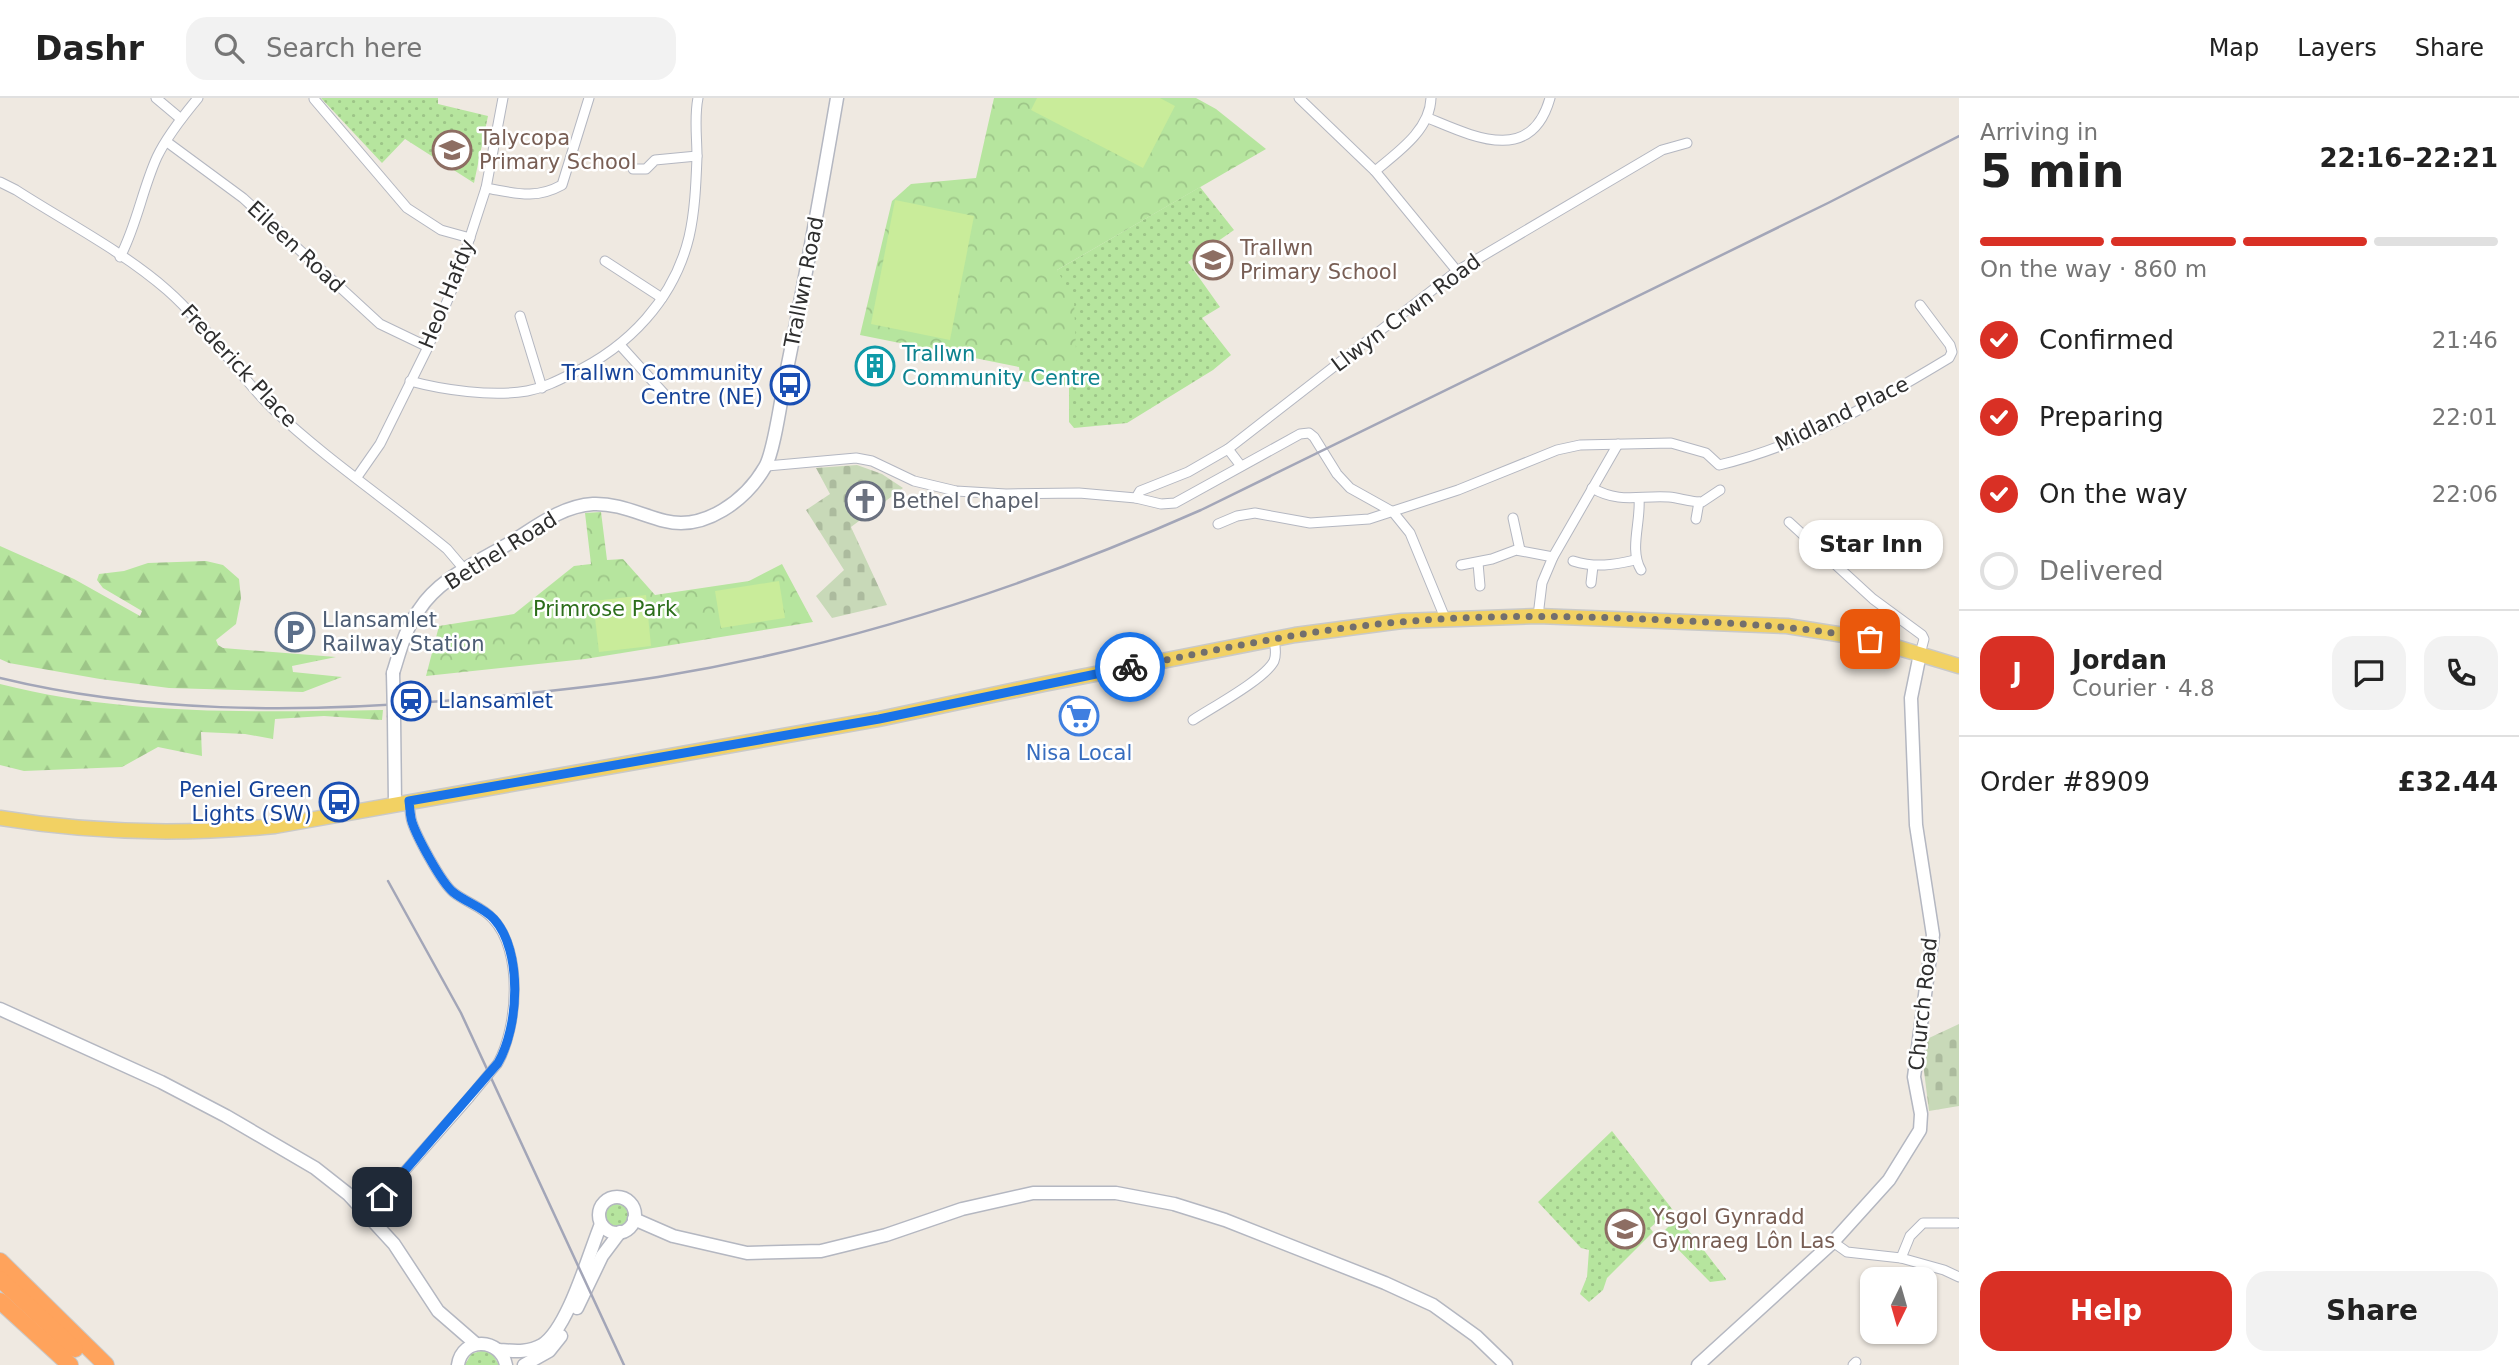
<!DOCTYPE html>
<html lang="en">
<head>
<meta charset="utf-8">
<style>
  :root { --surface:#fff; --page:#f2f2f2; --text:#222; --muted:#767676; --line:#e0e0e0; --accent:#d93025 }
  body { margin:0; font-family:"DejaVu Sans",sans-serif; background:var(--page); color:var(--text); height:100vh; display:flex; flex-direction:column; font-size:26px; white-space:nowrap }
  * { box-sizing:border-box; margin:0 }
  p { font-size:23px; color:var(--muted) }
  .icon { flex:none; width:38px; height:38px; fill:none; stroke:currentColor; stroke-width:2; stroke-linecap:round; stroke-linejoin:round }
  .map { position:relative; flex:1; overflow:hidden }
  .details { display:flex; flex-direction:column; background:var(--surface); width:560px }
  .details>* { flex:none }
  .needle { width:46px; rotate:185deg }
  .fabs { position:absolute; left:1860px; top:1169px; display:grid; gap:14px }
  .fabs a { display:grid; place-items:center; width:77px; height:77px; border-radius:14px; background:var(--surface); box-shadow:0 2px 5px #0004; font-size:35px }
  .pin { position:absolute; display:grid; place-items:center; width:60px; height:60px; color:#fff; margin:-30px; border-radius:14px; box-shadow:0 4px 10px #0006 }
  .courier { position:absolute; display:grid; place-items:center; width:70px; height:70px; margin:-35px; border:5px solid #1a73e8; border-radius:50%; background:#fff; color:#222; box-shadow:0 2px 9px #0007 }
  .bubble { position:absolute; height:49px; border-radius:21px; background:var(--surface); box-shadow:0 2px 5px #0004; font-size:23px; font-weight:800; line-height:49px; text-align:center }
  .head em { font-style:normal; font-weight:800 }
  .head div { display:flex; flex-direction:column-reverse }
  .head { display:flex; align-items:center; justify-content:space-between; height:119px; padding:0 21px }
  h1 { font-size:46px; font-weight:800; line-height:52px }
  .bar { display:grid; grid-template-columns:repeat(4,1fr); gap:10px 7px; align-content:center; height:84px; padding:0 21px }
  .bar i { height:9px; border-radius:5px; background:var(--line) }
  .bar .active { background:var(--accent) }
  .bar p { grid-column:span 4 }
  .line { display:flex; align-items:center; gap:18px; padding:0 21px; border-top:2px solid var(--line) }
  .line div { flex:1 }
  .round { display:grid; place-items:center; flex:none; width:74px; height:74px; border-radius:21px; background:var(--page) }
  ol { padding:0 21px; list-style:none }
  li { display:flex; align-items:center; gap:21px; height:77px }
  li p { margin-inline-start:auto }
  li .icon { padding:7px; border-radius:50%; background:var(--accent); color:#fff; stroke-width:4 }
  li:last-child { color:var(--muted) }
  li i { width:38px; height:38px; border:4px solid var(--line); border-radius:50% }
  .primary-button { display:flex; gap:14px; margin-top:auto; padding:14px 21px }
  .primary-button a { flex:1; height:80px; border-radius:21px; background:var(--accent); color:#fff; font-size:28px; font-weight:800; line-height:80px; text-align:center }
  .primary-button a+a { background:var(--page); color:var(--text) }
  header { display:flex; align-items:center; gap:42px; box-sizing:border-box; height:98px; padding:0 35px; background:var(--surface); border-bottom:2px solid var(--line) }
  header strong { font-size:33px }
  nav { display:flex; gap:38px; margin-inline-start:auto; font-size:24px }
  .search { width:490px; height:63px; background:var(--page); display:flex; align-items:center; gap:18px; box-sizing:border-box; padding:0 24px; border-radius:21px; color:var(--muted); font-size:26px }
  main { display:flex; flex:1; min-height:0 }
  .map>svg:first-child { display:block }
</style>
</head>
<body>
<header>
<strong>Dashr</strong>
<div class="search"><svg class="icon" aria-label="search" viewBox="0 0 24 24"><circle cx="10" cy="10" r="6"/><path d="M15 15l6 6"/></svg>Search here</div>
<nav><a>Map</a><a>Layers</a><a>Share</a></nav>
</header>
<main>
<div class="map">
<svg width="1959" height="1267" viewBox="0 0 1959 1267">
  <defs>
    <pattern id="grass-dots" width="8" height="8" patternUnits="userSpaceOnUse" patternTransform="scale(1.75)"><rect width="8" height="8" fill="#b6e59e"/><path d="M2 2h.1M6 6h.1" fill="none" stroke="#9dc588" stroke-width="1.8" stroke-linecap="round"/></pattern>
    <pattern id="forest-firs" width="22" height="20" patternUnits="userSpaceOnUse" patternTransform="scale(1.75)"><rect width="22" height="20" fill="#b6e59e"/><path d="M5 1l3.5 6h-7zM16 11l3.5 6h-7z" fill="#9dc588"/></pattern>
    <pattern id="cemetery-stones" width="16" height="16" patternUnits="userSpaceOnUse" patternTransform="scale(1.75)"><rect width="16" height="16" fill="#c8d9b8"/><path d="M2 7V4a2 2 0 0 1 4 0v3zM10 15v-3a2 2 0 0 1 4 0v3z" fill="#acbb9e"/></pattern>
    <pattern id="park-crowns" width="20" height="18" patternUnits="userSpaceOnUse" patternTransform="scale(1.75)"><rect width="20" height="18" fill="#b6e59e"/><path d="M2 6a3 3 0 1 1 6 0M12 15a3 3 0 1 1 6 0" fill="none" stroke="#9dc588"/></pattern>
  </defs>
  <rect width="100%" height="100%" fill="#efe9e1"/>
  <g fill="url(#grass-dots)">
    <polygon points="321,0 438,0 438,6 488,18 474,85 405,41 382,65"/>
    <polygon points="1200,89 1234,132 1188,164 1220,209 1202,220 1231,257 1213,272 1127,325 1074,330 1069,324 1069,288 1077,278 1057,172"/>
    <polygon points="1612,1033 1726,1181 1726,1182 1710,1184 1662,1135 1669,1128 1661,1120 1650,1130 1653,1134 1607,1180 1603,1192 1589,1204 1580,1196 1587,1179 1589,1152 1581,1150 1538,1104"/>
    <circle cx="617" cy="1117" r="12"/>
    <polygon points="484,1252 492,1255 499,1267 465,1267 471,1256"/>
  </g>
  <g fill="url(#forest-firs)">
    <polygon points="0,448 74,481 140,518 142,513 103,490 97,482 99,476 124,473 148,465 206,463 223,467 239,481 241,500 236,526 216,542 218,547 223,550 336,559 292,568 293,574 342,579 303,594 169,590 100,581 9,565 0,561"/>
    <path d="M 0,586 C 125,618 255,614 383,612 L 382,622 L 324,618 L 275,621 L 273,641 L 245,636 L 201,634 L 202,658 L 158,649 L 122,669 L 24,673 L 0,667 Z"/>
  </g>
  <g fill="url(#cemetery-stones)">
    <polygon points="857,367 882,376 903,390 851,429 887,507 832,520 816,498 844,472 806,412 830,396 816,370"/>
    <polygon points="1959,926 1959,1008 1929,1013 1922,957 1929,940"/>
  </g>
  <g fill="url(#park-crowns)">
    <polygon points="994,0 1196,0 1216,11 1266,51 1057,172 1074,202 1077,278 1069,288 1021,283 1019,269 860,237 892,103 911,86 976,80"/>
    <polygon points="601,414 607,462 623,461 655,497 749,483 782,466 813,524 585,561 426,578 439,528 514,516 574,468 591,466 585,415"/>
  </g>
  <g fill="#c9ec9a">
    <polygon points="1037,0 1160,0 1175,8 1143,70 1031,12"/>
    <polygon points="895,102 974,118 950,242 871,226"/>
    <polygon points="779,483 785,520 721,530 715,493"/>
    <polygon points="646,497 651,548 599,554 593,503"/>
  </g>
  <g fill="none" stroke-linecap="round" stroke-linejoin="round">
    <defs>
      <g id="street">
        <polyline points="156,0 181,21"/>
        <polyline points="1299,0 1375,73 1457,173"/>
        <polyline points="314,1 407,110 441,132 470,140"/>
        <path d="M 1428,20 C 1472,38 1531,68 1550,0"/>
        <polyline points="167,44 243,100 380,226 428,249"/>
        <polyline points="633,71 646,71 655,62 697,58"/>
        <path d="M 1375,73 C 1398,54 1430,32 1431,0"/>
        <path d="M 0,84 L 16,92 C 64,123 124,154 167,192 C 207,227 235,274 273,311 C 327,362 390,404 447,451 L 464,471"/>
        <path d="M 486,90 C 515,95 535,102 562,87 L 589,0"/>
        <path d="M 120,159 C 137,127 142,92 157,59 C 167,38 183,18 198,0"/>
        <polyline points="605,163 662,200"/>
        <polyline points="520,218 542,290"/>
        <polyline points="620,247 667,299"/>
        <path d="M 410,283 C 443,292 492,299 527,293 C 543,290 557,283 571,276 C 629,249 674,201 689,139 C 695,113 696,85 697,59 C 697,39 694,19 698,0"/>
        <polyline points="1228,351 1241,368"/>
        <polyline points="767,368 856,360 872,363 914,383 956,393 1006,396 1079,395 1136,400 1161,406 1175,405 1300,336 1309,335 1314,339 1337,376 1350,390 1393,414 1410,435 1445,520"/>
        <polyline points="357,379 380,346 428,249 456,182 486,90 503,0"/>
        <path d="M 1592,390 C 1620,406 1639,397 1669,399 C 1680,400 1690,404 1702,404 L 1720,392"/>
        <polyline points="1136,400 1140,393 1188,374 1228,351 1457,173 1662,52 1687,45"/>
        <path d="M 1639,401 C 1641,424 1629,452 1641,472"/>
        <polyline points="1513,420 1520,452"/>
        <polyline points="1696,421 1699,404"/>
        <polyline points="1789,424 1873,501 1922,537 1924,541 1920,556"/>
        <path d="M 1218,426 L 1237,418 L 1255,415 L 1310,425 L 1369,421 L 1458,392 L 1557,352 L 1580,347 L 1671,345 L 1706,355 L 1719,367 C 1803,347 1876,304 1949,260 L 1952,254 L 1950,247 L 1920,207"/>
        <path d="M 1573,463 C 1596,470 1613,467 1635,462"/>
        <polyline points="1478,465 1480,488"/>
        <polyline points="1461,467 1492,461 1516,452 1553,459"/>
        <polyline points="1591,485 1593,468"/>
        <polyline points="1538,518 1542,485 1553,459 1618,346"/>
        <path d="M 1193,622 C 1211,610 1265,581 1274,563 C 1277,556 1275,549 1274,541"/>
        <path d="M 409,703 C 410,710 410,718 412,724 C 417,739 441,784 453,794 C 465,804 483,809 493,821 C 523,853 518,928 498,965"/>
        <polyline points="382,1099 469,1000"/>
        <polyline points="1833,1144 1847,1154 1901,1160 1944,1172 1959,1179"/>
        <polyline points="1901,1160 1910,1138 1923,1125 1957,1125"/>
        <polyline points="1853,1267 1856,1264"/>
      </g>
      <g id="secondary">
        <path d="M 393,575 C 400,553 405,531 419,512 C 438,482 474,466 503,449 C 531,433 559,408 593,406 C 619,405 641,417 665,423 C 705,433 746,402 765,369 C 774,354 781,301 785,281 C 804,188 821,94 837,0"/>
        <polyline points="394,619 395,706"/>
        <polyline points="0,911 161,984 226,1018 315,1070 348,1096 394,1146 438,1213 476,1246"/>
        <circle cx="617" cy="1117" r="18"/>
        <polyline points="634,1121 673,1138 747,1155 821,1153 886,1137 962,1111 1033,1095 1116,1095 1174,1106 1225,1122 1385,1185 1433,1207 1476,1238 1506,1267"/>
        <polyline points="577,1210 602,1158 620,1134"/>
        <path d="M 499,1252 C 514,1253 528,1255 542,1247 C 568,1231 589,1155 601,1126"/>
        <path d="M 458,1267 C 462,1238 501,1240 506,1267"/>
        <polyline points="524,1267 549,1253 561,1238"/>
        <polyline points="1698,1267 1833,1144 1889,1082 1920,1032 1921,1016 1914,979 1933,837 1916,727 1911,600 1920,556"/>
      </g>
      <path id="primary" d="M 0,720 C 91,735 183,737 275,728 L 879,621 L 1044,586 L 1295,537 L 1402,523 L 1538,518 L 1787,528 L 1869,541 L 1959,568"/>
      <g id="highway">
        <polyline points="0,1163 106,1267"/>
        <polyline points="0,1181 75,1251"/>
        <polyline points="0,1203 70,1267"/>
      </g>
    </defs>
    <use href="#street" stroke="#b4b7c1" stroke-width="11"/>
    <use href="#secondary" stroke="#b4b7c1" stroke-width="15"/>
    <use href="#primary" stroke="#c9c9c9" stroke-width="17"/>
    <use href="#highway" stroke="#c9c9c9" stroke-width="18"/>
    <use href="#street" stroke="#fff" stroke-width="9"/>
    <use href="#secondary" stroke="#fff" stroke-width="12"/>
    <use href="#primary" stroke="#f2d163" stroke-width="14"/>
    <use href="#highway" stroke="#ffa35c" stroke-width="16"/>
    <g stroke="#a3a6b8" stroke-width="2.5">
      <path d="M 0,580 C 144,615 296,615 443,603 C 515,597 587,590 658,579 C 846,548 1027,489 1201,412 L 1828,105 L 1959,38"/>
      <polyline points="388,783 461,915 624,1267"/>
    </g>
    <defs>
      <polyline id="street-bridge" points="469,1000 498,965"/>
      <polyline id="secondary-bridge" points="393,575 394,619"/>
    </defs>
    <use href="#street-bridge" stroke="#b4b7c1" stroke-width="11" stroke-linecap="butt"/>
    <use href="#secondary-bridge" stroke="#b4b7c1" stroke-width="15" stroke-linecap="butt"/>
    <use href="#street-bridge" stroke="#fff" stroke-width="9"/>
    <use href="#secondary-bridge" stroke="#fff" stroke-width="12"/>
  </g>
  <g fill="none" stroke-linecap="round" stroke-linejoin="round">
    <path stroke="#726f6d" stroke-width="7" stroke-dasharray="0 12.6" d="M 1130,569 C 1207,554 1283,537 1361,528 C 1461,516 1562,517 1663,522 C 1733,525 1801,528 1870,541"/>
    <path stroke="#1a73e8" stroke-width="9" d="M 382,1099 L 498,965 C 519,929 523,853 494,821 C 483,809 465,804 453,794 C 441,784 417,739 412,724 C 410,718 410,710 409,703 L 879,621 L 1130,569"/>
  </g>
  <defs>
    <symbol id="school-ring" viewBox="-11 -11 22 22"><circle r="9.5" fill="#fff" stroke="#8d6e63" stroke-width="1.5"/><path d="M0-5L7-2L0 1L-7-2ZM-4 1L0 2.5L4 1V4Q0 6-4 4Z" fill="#8d6e63"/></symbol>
    <symbol id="building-ring" viewBox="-11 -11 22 22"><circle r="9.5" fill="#fff" stroke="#0f9aa8" stroke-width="1.5"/><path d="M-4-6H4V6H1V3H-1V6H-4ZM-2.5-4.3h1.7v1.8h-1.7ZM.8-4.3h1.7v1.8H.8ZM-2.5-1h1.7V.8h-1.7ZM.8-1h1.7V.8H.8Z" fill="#0f9aa8"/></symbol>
    <symbol id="bus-ring" viewBox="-11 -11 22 22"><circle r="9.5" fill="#fff" stroke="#1a4fb4" stroke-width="1.5"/><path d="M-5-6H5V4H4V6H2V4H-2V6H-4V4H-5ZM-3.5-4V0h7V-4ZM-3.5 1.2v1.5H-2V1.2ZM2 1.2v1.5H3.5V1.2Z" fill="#1a4fb4"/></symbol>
    <symbol id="church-ring" viewBox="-11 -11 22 22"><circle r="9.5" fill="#fff" stroke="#6b7280" stroke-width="1.5"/><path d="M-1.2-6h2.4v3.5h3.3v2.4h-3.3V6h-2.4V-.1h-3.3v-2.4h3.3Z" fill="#6b7280"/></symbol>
    <symbol id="parking-ring" viewBox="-11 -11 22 22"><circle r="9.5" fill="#fff" stroke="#5c6f8a" stroke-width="1.5"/><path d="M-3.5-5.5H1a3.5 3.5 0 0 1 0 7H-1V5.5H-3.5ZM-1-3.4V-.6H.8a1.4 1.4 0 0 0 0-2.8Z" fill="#5c6f8a"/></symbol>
    <symbol id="station-ring" viewBox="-11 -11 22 22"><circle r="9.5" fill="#fff" stroke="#1a4fb4" stroke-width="1.5"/><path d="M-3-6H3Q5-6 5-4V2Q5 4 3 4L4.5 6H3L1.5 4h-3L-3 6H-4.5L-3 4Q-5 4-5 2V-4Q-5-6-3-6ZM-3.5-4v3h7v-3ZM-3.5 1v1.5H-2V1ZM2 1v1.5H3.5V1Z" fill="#1a4fb4"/></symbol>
    <symbol id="supermarket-ring" viewBox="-11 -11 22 22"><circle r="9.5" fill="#fff" stroke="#3f7fe0" stroke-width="1.5"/><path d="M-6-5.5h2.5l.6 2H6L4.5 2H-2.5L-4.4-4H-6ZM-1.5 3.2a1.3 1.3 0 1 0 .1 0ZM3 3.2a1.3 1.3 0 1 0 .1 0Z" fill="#3f7fe0"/></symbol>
  </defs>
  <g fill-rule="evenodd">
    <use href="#school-ring" x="430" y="30" width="44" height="44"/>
    <use href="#school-ring" x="1191" y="140" width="44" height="44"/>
    <use href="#building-ring" x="853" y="246" width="44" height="44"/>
    <use href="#bus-ring" x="768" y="265" width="44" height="44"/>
    <use href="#church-ring" x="843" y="381" width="44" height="44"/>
    <use href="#parking-ring" x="273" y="512" width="44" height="44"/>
    <use href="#station-ring" x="389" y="581" width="44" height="44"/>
    <use href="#supermarket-ring" x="1057" y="596" width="44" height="44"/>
    <use href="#bus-ring" x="317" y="682" width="44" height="44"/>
    <use href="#school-ring" x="1603" y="1109" width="44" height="44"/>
  </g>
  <g text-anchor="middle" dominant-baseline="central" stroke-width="5" stroke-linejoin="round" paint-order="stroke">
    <g font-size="21" fill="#785e54" stroke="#fff" text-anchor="start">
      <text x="479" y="40">Talycopa<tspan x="479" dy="24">Primary School</tspan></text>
      <text x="1240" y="150">Trallwn<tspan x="1240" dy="24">Primary School</tspan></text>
      <text x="1652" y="1119">Ysgol Gynradd<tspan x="1652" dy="24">Gymraeg Lôn Las</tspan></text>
    </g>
    <g font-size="21" fill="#2e2e2e" stroke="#fff">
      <text transform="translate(296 149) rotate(43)">Eileen Road</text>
      <text transform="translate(804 184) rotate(-79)">Trallwn Road</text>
      <text transform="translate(447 196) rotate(-68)">Heol Hafdy</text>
      <text transform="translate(1406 215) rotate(-37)">Llwyn Crwn Road</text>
      <text transform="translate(239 268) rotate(47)">Frederick Place</text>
      <text transform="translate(1842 316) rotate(-26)">Midland Place</text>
      <text transform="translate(501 453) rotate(-32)">Bethel Road</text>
      <text transform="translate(1923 906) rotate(-84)">Church Road</text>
    </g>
    <g font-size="21" fill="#0d838f" stroke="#fff" text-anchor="start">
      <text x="902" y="256">Trallwn<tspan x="902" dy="24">Community Centre</tspan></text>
    </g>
    <g font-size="21" fill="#164399" stroke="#fff" text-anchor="end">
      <text x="763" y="275">Trallwn Community<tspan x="763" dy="24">Centre (NE)</tspan></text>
      <text x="438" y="603" text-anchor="start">Llansamlet</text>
      <text x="312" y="692">Peniel Green<tspan x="312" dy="24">Lights (SW)</tspan></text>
    </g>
    <g font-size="21" fill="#5b616d" stroke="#fff" text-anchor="start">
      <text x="892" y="403">Bethel Chapel</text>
    </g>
    <g font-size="21" fill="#2c6e1b" stroke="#fff">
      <text x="605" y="511">Primrose Park</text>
    </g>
    <g font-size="21" fill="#4e5e75" stroke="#fff" text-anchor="start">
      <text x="322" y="522">Llansamlet<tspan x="322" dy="24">Railway Station</tspan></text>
    </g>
    <g font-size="21" fill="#366cbe" stroke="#fff">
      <text x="1079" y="655">Nisa Local</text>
    </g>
  </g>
</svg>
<div class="fabs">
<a><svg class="needle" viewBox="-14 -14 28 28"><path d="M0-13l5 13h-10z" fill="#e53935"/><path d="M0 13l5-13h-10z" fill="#767676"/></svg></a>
</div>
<div class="pin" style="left:1870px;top:541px;background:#ea580c"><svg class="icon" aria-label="bag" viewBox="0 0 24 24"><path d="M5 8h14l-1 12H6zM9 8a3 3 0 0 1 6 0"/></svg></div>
<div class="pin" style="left:382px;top:1099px;background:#1f2937"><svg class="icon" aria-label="home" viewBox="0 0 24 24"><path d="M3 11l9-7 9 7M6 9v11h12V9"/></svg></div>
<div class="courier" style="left:1130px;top:569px"><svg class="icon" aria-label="bike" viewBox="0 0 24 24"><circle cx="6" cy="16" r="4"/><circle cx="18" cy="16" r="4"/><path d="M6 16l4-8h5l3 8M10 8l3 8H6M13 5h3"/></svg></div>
<div class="bubble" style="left:1799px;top:422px;width:144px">Star Inn</div>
</div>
<section class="details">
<div class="head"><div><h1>5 min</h1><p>Arriving in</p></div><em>22:16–22:21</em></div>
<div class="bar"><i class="active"></i><i class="active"></i><i class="active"></i><i></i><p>On the way · 860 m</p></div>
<ol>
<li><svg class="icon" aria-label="check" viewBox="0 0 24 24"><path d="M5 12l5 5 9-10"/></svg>Confirmed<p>21:46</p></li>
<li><svg class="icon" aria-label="check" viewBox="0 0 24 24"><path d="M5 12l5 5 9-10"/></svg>Preparing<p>22:01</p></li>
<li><svg class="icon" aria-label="check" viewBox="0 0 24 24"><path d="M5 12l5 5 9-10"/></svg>On the way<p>22:06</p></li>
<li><i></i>Delivered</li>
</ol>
<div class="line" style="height:126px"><b class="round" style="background:var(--accent);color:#fff">J</b><div><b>Jordan</b><p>Courier · 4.8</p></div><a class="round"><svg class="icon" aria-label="chat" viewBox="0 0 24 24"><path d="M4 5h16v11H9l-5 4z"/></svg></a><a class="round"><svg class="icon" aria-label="phone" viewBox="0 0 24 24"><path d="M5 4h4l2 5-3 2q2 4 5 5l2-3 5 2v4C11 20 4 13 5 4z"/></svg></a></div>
<div class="line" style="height:91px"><div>Order #8909</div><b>£32.44</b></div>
<div class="primary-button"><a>Help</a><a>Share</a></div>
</section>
</main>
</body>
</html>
